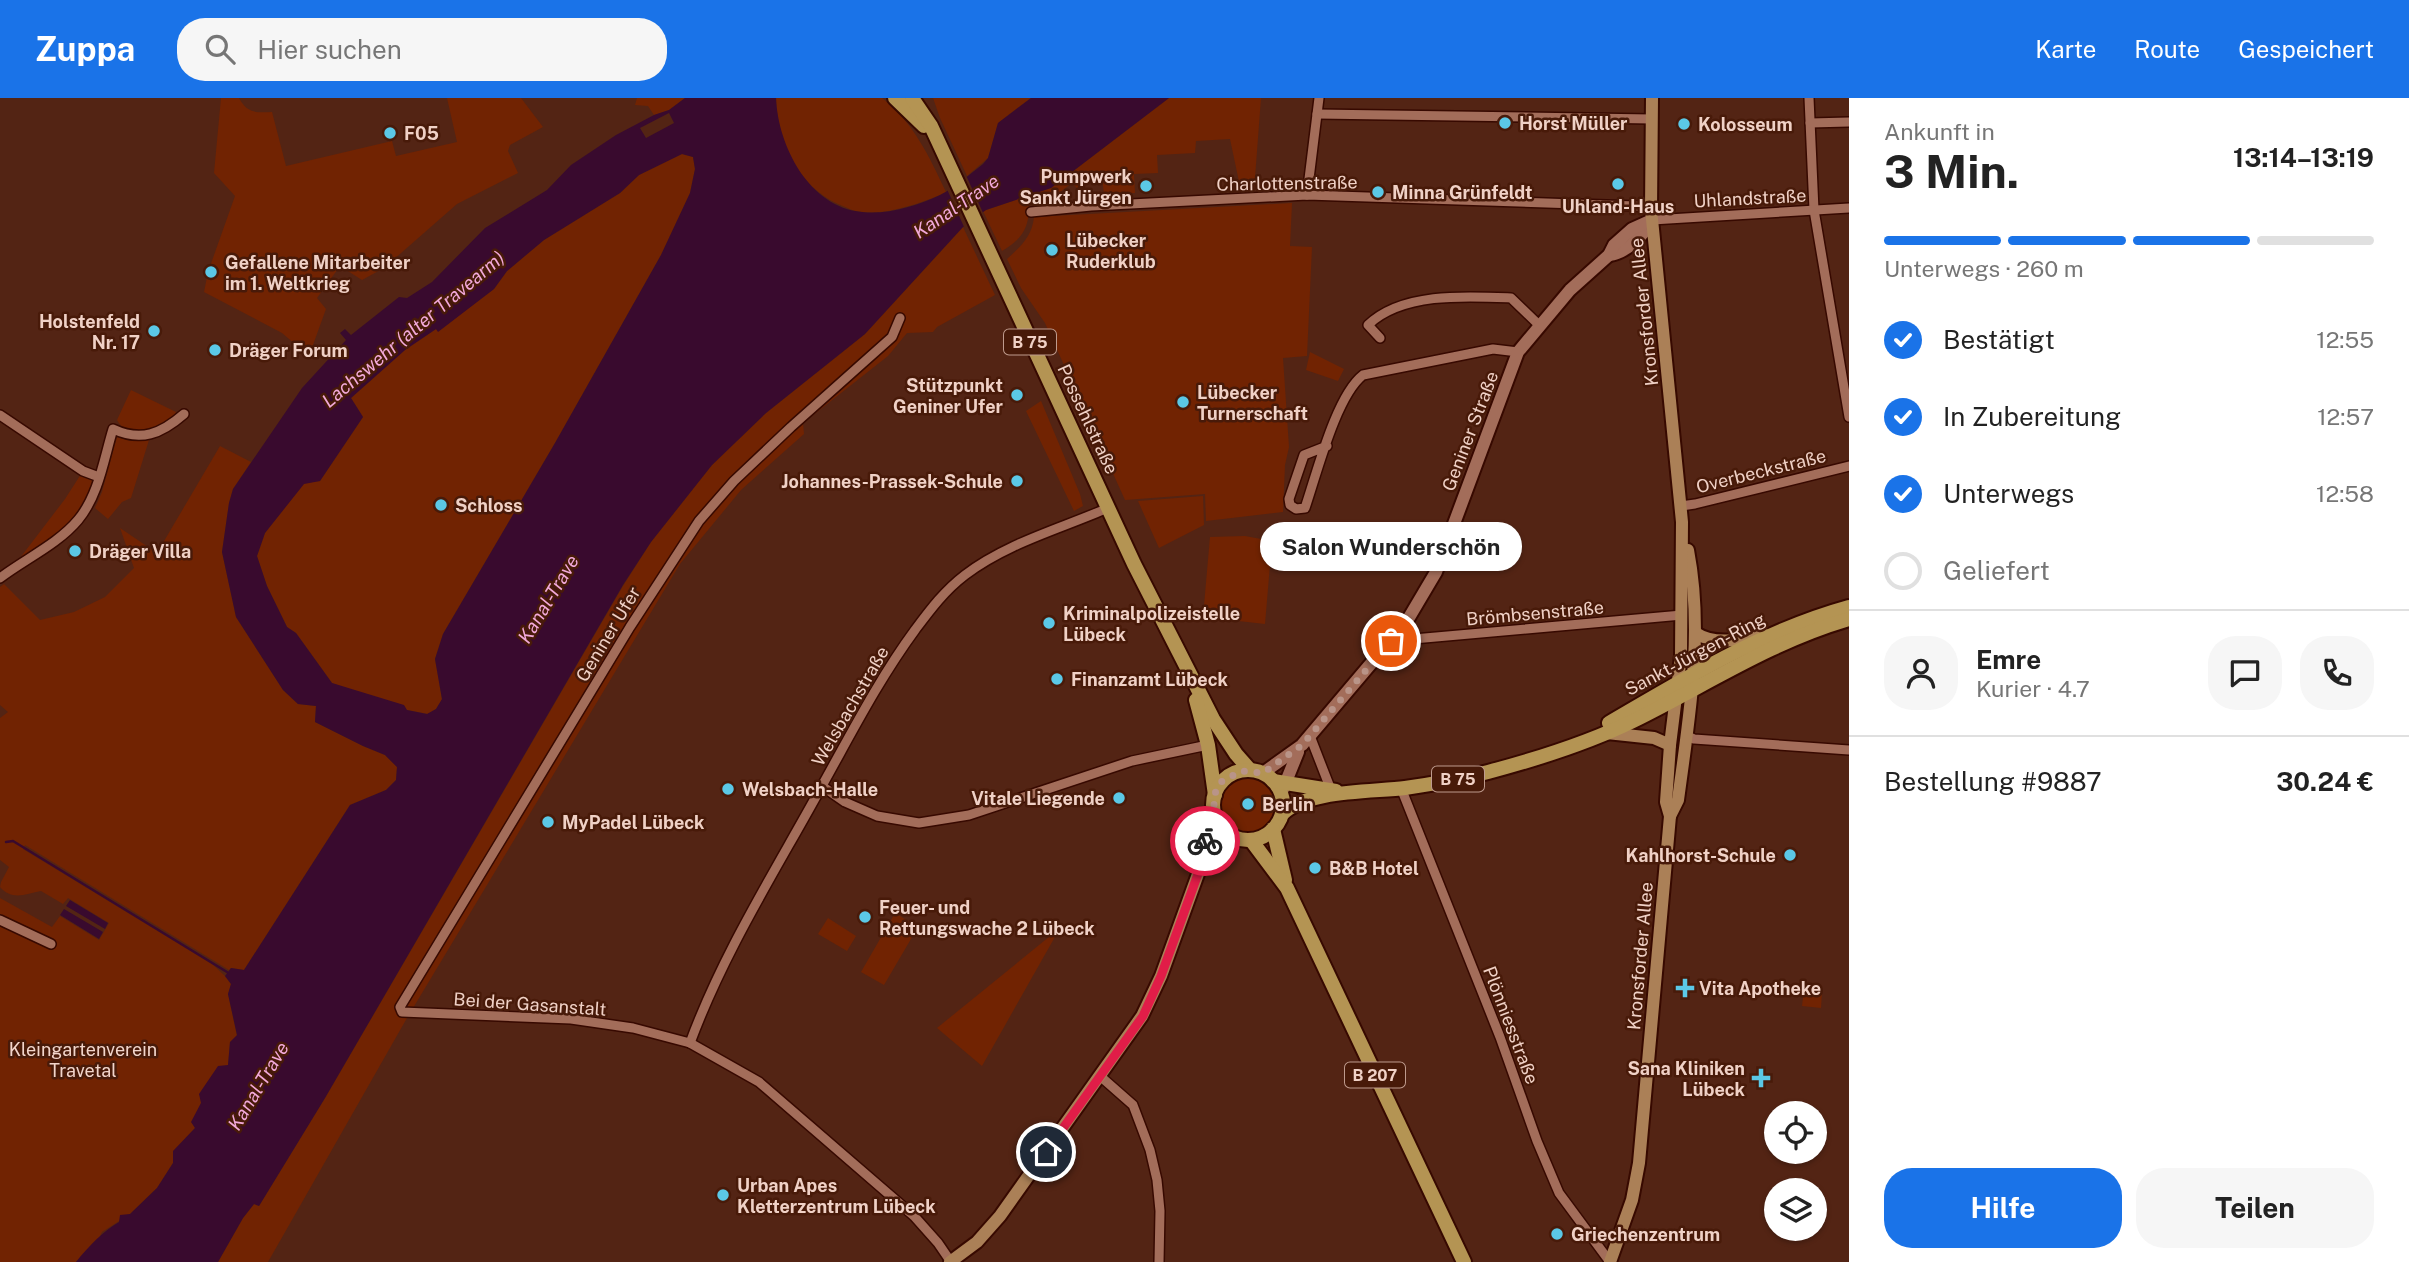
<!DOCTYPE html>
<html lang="de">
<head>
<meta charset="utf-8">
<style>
  :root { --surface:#fff; --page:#f6f6f6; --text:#222; --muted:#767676; --line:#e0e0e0; --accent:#1a73e8 }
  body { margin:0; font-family:"Public Sans",sans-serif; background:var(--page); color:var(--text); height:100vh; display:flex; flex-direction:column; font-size:26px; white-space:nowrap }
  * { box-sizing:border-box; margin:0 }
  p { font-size:23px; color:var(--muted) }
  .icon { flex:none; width:38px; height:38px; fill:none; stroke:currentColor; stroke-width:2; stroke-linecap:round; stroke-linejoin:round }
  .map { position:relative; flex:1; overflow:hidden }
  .details { display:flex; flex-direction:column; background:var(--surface); width:560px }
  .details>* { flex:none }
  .controls { position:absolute; left:1764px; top:1003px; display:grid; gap:14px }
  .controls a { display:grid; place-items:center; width:63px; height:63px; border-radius:50%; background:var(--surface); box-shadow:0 2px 5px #0004; font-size:35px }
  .pin { position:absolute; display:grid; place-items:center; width:60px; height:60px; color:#fff; margin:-30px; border:4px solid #fff; border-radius:50%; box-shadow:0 2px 7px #0007 }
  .courier { position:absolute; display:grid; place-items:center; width:70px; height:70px; margin:-35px; border:5px solid #e11d48; border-radius:50%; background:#fff; color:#222; box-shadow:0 2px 9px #0007 }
  .bubble { position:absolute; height:49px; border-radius:24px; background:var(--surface); box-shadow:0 2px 5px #0004; font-size:23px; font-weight:700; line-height:49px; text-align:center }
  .head em { font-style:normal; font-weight:700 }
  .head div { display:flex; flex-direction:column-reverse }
  .head { display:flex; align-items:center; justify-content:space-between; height:119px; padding:0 35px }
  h1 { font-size:46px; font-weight:700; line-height:52px }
  .bar { display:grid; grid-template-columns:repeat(4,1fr); gap:10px 7px; align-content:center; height:84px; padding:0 35px }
  .bar i { height:9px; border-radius:5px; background:var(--line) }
  .bar .selected { background:var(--accent) }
  .bar p { grid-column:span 4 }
  .line { display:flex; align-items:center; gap:18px; padding:0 35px; border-top:2px solid var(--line) }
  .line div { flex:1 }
  .round { display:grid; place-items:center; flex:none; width:74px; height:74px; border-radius:28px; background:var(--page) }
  ol { padding:0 35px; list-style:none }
  li { display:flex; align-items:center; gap:21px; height:77px }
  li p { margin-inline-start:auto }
  li .icon { padding:7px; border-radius:50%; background:var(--accent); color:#fff; stroke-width:4 }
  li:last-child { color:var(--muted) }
  li i { width:38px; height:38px; border:4px solid var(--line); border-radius:50% }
  .primary-button { display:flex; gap:14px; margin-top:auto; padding:14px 35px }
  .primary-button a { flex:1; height:80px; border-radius:28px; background:var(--accent); color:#fff; font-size:28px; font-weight:700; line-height:80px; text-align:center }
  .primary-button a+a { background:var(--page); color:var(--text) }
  header { display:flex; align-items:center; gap:42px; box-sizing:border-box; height:98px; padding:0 35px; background:var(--accent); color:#fff }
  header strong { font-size:33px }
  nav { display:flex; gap:38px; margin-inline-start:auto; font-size:24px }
  .search { width:490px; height:63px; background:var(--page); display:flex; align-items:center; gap:18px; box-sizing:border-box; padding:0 24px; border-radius:28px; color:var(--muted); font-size:26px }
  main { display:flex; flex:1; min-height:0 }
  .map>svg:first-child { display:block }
</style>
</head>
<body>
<header>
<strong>Zuppa</strong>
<div class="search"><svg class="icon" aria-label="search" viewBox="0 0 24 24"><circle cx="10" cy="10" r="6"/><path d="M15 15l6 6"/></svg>Hier suchen</div>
<nav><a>Karte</a><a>Route</a><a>Gespeichert</a></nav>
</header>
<main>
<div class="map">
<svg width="1849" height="1164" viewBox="0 0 1849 1164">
  <rect width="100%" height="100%" fill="#532414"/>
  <g fill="#712302">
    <path d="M 221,0 L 239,0 C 247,15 256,15 272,14 L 286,68 L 392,43 L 396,58 L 457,44 L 447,0 L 521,0 L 543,29 L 510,47 L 508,53 L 518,75 L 457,106 L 384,170 L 362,182 L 340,168 L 317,200 L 326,211 L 309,258 L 282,235 L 204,194 L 208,174 L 235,98 L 214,75 Z"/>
    <polygon points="637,0 685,0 669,12 654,17 648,8 635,7"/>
    <path d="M 776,0 L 882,0 C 914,25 929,58 946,94 C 937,99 926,102 916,106 C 899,111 881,116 863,114 C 854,114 846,109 838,106 C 797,87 777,43 776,0 Z"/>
    <polygon points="933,0 1031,0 998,25 988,60 967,78 940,20"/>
    <path d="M 1169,0 L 1261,0 L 1254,93 L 1241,93 L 1230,41 L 1196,43 L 1195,55 L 1157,57 L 1158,75 L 1134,76 L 1135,95 L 1104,96 L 1101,72 L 1077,90 L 1072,85 L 1055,98 L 1029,107 C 1029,131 1022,141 1002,153 L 983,113 L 1051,90 Z"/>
    <polygon points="682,56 693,59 695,71 690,95 661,157 555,345 443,536 435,561 442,602 436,611 428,616 407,612 332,585 296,535 287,529 267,488 257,458 265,435 304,385 320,383 363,319 351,300 405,252 436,231 438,233 494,191 507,173 544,142 620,95 639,77"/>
    <path d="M 1292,105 L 1290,148 L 1312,149 L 1307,258 L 1283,260 L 1289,349 L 1285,367 L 1283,414 L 1206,423 L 1205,396 L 1125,402 L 1045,225 L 1021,190 L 1007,161 C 1020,149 1032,139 1034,119 Z"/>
    <polygon points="963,129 995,197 937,229 933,234 907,235 888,258 803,325 804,336 741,392 680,466 407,920 268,1164 218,1164 243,1120 254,1106 259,1108 325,1000 623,488 651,444 712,367 766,315 865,236"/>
    <polygon points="1310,254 1344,271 1338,283 1306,272"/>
    <path d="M 131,292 L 176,314 L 174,319 C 159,330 129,344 117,322 Z"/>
    <polygon points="1041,303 1080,396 1083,408 1074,413 1026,313"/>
    <polygon points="117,339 131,343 149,342 131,400 122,404 108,421 95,410 102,394"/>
    <path d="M 220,348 L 251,364 L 233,391 L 229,405 L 222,454 L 236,519 L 283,592 L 298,606 L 316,608 L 315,624 L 363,648 L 385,657 L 397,669 L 396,682 L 386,692 L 350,707 L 244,872 L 231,870 L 229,872 L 25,747 L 23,751 L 212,866 L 225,878 L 231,886 L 228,896 L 237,938 L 230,944 L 228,968 L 201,1005 L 192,1024 L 195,1030 L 174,1053 L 173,1065 L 157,1090 L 130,1116 L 102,1134 L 97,1144 L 76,1164 L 0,1164 L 0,800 L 52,829 L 60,818 L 99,842 L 109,825 L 68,800 L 63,806 L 41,793 C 26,796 12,803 0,789 L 1,784 L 9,769 L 0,762 L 0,620 L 8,614 L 0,607 L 0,489 L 4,486 L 40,522 L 74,514 L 105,499 L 134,470 L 120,430 L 157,455 Z"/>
    <polygon points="83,373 95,378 89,406 78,422 16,468 20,460 65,401"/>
    <polygon points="1203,398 1204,427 1159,450 1138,403"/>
    <polygon points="1245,438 1272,443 1265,526 1203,519 1210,439"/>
    <circle cx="1249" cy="706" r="28"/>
    <polygon points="895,815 918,829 884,887 861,874"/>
    <polygon points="828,820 856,838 847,853 818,836"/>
    <polygon points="1060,830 982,968 937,930"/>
    <polygon points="1804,891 1822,893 1821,910 1802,908"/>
  </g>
  <g fill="#390a2e" fill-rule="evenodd">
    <path d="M 685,0 L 776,0 C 778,48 809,109 862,114 C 887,117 917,108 940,97 C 955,90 970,76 983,66 L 988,60 L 998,25 L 1031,0 L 1169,0 L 1051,90 L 986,112 L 963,129 L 865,236 L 766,315 L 712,367 L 651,444 L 623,487 L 325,1000 L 259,1108 L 254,1106 L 243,1120 L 218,1164 L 76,1164 C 88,1149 103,1133 119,1124 L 120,1117 L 130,1116 L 157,1090 L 173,1065 L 173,1053 L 195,1030 L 191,1024 L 201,1005 L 199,996 L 218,968 L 228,967 L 230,944 L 237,937 L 228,896 L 231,886 L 225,878 L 231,870 L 244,872 L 350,707 L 386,692 L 396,682 L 397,669 L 385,657 L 363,648 L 315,624 L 316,608 L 298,606 L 283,592 L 236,519 L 222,454 L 229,405 L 233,391 L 302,290 L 346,242 L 340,235 L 345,231 L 351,237 L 399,199 L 407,200 L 432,184 L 485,130 L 547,92 L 571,67 L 616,37 L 654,17 L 669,12 ZM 682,56 L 693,59 L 695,71 L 690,95 L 661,157 L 555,345 L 443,536 L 435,561 L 442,601 L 436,611 L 427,616 L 407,612 L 404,607 L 332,585 L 296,535 L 287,529 L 267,488 L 257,458 L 265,435 L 304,386 L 320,383 L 363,319 L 351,300 L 405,252 L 436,231 L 438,234 L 494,191 L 507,173 L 544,142 L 620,95 L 639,77 Z"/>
    <polygon points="70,802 108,825 105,831 66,808"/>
    <polygon points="64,811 103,834 99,841 60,817"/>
  </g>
  <g fill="#532414">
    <polygon points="669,15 674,25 646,40 640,30"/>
    <polygon points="965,75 984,117 965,131 946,89"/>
  </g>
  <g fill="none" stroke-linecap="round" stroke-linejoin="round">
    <polyline stroke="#390a2e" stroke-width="2.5" points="6,744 13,743 227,874"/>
    <defs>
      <g id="minor">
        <polyline points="1809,0 1814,112 1849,319"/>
        <polyline points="1317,16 1652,21"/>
        <polyline points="1810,25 1849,24"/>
        <polyline points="1307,97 1319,0"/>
        <polyline points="1031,114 1091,108 1307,97 1636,108 1651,111"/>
        <polyline points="1652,122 1849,110"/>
        <polyline points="900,220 892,239 791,329 734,383 699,423 630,529 400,909 402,914 571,921 633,930 690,945 759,984 914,1118 938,1145 951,1164"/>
        <path d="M 1380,240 L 1368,227 C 1402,194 1467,198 1511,200 L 1539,227"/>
        <polyline points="0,317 83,373 99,379"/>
        <path d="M 1327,348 L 1304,357 L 1289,401 L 1290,407 L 1296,411 L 1305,410 C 1317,375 1336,298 1363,277 L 1493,251 L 1518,254"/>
        <polyline points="1681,408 1695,406 1849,368"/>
        <path d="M 0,480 C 25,461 58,446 78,422 C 99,397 104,360 113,331 C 141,344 161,336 184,316"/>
        <polyline points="1391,543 1682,517"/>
        <polyline points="1310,638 1331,692"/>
        <polyline points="1687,638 1694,641 1849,652"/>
        <polyline points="822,688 845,704 877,718 919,725 969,717 1132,663 1208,647"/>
        <polyline points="1401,690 1500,939 1537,1043 1559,1095 1610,1164"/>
        <polyline points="0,822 51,846"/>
        <path d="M 690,945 C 724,853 776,772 823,686 C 852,634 879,581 915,532 C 930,512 944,493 965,477 C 1007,445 1060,431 1108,410"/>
        <polyline points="1100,978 1133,1007 1150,1052 1157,1082 1160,1113 1159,1164"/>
      </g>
      <g id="tertiary">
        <path d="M 1609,157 C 1627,155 1644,137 1652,122"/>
        <polyline points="1263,675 1302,647 1407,523 1436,474 1518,254 1570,192 1609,157 1614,147 1632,131 1652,122"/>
        <polyline points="1281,696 1298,654"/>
      </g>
      <g id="secondary">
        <path d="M 1696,535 C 1714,548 1744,541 1765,537"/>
        <polyline points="1607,635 1654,640 1670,647"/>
        <path d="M 1670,718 L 1678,702 C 1689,619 1704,536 1688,452"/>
        <polyline points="1202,770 1214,754 1232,738"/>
        <polyline points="950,1164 977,1144 1000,1118 1142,918 1161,878 1198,776 1207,734 1214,713"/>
        <polyline points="1610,1164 1632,1102 1639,1065 1670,718 1666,704 1670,647 1681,558 1682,424 1651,111 1652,0"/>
      </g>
      <g id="primary">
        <polyline points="895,0 924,28"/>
        <polyline points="912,0 931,28 1134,466 1213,621 1236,656 1250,672"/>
        <polyline points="1196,602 1208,647 1215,697"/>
        <path d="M 1609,625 C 1686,580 1762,533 1849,509"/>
        <circle cx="1248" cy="707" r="35"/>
        <polyline points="1273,683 1336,693"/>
        <path d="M 1282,716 C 1306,692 1372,694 1405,690 C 1433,686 1461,681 1488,674 C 1537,661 1588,645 1633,623 C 1706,587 1770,544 1849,521"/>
        <polyline points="1273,731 1285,782"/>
        <polyline points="1251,742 1287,790 1464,1164"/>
      </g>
    </defs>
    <use href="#minor" stroke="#370900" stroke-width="12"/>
    <use href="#tertiary" stroke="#370900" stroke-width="16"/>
    <use href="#secondary" stroke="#370900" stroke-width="16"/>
    <use href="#primary" stroke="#370900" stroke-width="18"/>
    <use href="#minor" stroke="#a36d5a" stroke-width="9"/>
    <use href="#tertiary" stroke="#a36d5a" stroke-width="12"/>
    <use href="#secondary" stroke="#ab8057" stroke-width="12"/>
    <use href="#primary" stroke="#b49453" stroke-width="14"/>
  </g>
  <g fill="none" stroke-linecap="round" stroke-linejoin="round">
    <polyline stroke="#b99488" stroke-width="7" stroke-dasharray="0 12.6" points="1205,743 1214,713 1214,697 1222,683 1242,673 1263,675 1302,647 1391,543"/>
    <polyline stroke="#e11d48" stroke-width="9" points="1046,1054 1143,918 1161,878 1198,776 1205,743"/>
  </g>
  <g fill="#5bc8e6" stroke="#481a09" stroke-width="2.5">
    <circle cx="1505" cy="25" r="7"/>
    <circle cx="1684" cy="26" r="7"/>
    <circle cx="390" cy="35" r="7"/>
    <circle cx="1618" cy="86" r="7"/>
    <circle cx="1146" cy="88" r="7"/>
    <circle cx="1378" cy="94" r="7"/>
    <circle cx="1052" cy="152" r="7"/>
    <circle cx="211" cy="174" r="7"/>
    <circle cx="154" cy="233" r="7"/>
    <circle cx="215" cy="252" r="7"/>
    <circle cx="1017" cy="297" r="7"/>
    <circle cx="1183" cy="304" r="7"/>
    <circle cx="1017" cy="383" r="7"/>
    <circle cx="441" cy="407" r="7"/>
    <circle cx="75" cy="453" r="7"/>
    <circle cx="1049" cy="525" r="7"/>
    <circle cx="1057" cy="581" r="7"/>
    <circle cx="728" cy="691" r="7"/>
    <circle cx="1119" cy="700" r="7"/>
    <circle cx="1248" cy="706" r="7"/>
    <circle cx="548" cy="724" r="7"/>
    <circle cx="1790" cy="757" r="7"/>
    <circle cx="1315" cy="770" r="7"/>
    <circle cx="865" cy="819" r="7"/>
    <path d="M1681.5 879.5h7v7h7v7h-7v7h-7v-7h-7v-7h7z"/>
    <path d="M1757.5 969.5h7v7h7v7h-7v7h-7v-7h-7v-7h7z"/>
    <circle cx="723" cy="1097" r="7"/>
    <circle cx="1557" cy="1136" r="7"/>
  </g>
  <g text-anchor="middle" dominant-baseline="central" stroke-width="5" stroke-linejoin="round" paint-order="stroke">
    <g fill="#481a09" stroke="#be9a8d" stroke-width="2">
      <rect x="1004" y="231.5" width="52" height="25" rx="5"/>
      <rect x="1432" y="668.5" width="52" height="25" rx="5"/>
      <rect x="1345" y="964.5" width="60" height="25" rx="5"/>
    </g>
    <g font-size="16" font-weight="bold" fill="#f0d1c6">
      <text x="1030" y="244">B 75</text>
      <text x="1458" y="681">B 75</text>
      <text x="1375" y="977">B 207</text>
    </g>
    <g font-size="18" font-weight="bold" fill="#f0d1c6" stroke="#481a09" text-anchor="start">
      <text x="1519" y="25">Horst Müller</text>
      <text x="1698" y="26">Kolosseum</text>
      <text x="404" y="35">F05</text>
      <text x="1132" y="78" text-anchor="end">Pumpwerk<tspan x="1132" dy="21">Sankt Jürgen</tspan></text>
      <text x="1392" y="94">Minna Grünfeldt</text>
      <text x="1618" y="108" text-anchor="middle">Uhland-Haus</text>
      <text x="1066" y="142">Lübecker<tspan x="1066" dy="21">Ruderklub</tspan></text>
      <text x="225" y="164">Gefallene Mitarbeiter<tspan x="225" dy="21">im 1. Weltkrieg</tspan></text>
      <text x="140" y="223" text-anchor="end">Holstenfeld<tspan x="140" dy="21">Nr. 17</tspan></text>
      <text x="229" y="252">Dräger Forum</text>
      <text x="1003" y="287" text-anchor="end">Stützpunkt<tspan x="1003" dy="21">Geniner Ufer</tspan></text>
      <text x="1197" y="294">Lübecker<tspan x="1197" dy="21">Turnerschaft</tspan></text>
      <text x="1003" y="383" text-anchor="end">Johannes-Prassek-Schule</text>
      <text x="455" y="407">Schloss</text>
      <text x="89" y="453">Dräger Villa</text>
      <text x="1063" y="515">Kriminalpolizeistelle<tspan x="1063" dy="21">Lübeck</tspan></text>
      <text x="1071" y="581">Finanzamt Lübeck</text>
      <text x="742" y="691">Welsbach-Halle</text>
      <text x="1105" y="700" text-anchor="end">Vitale Liegende</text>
      <text x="1262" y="706">Berlin</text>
      <text x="562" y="724">MyPadel Lübeck</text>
      <text x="1776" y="757" text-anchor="end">Kahlhorst-Schule</text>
      <text x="1329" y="770">B&amp;B Hotel</text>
      <text x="879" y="809">Feuer- und<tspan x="879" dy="21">Rettungswache 2 Lübeck</tspan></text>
      <text x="1699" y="890">Vita Apotheke</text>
      <text x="1745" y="970" text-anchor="end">Sana Kliniken<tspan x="1745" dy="21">Lübeck</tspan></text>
      <text x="737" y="1087">Urban Apes<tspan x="737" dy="21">Kletterzentrum Lübeck</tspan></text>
      <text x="1571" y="1136">Griechenzentrum</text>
    </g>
    <g font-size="18" fill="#f0d1c6" stroke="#481a09">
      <text transform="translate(1287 85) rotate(-1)">Charlottenstraße</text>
      <text transform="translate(1750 100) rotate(-3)">Uhlandstraße</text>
      <text transform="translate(1644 214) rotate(-96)">Kronsforder Allee</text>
      <text transform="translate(1088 321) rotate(65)">Possehlstraße</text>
      <text transform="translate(1470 333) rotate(-69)">Geniner Straße</text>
      <text transform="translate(1761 373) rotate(-14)">Overbeckstraße</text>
      <text transform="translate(1535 515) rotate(-5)">Brömbsenstraße</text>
      <text transform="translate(608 536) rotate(-59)">Geniner Ufer</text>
      <text transform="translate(1695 556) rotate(-28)">Sankt-Jürgen-Ring</text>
      <text transform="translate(850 608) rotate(-60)">Welsbachstraße</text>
      <text transform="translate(1640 858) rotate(-85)">Kronsforder Allee</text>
      <text transform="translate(530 906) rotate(4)">Bei der Gasanstalt</text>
      <text transform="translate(1511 927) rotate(69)">Plönniesstraße</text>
    </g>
    <g font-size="18" fill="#f2d5cb" stroke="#481a09">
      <text x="83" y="951">Kleingartenverein<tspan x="83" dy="21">Travetal</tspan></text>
    </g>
    <g font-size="19" font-style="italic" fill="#f2a9da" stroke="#481a09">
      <text transform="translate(956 108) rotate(-34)">Kanal-Trave</text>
      <text transform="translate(413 231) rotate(-40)">Lachswehr (alter Travearm)</text>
      <text transform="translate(548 501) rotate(-59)">Kanal-Trave</text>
      <text transform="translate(258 988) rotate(-59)">Kanal-Trave</text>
    </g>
  </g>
</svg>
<div class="controls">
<a><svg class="icon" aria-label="locate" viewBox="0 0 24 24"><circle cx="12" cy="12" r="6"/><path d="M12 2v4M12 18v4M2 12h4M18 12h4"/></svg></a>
<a><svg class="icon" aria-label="layers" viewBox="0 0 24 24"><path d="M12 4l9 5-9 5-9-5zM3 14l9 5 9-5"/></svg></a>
</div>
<div class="pin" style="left:1391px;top:543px;background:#ea580c"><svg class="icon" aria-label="bag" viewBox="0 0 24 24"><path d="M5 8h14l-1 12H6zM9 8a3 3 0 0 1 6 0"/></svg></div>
<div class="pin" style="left:1046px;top:1054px;background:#1f2937"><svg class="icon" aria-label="home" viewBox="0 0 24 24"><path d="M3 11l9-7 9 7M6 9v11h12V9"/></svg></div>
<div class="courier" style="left:1205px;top:743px"><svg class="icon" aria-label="bike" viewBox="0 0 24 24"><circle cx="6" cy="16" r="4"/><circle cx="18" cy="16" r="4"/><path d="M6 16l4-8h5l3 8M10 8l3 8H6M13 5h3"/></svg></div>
<div class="bubble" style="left:1260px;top:424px;width:262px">Salon Wunderschön</div>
</div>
<section class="details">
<div class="head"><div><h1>3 Min.</h1><p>Ankunft in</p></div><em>13:14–13:19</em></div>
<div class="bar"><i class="selected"></i><i class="selected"></i><i class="selected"></i><i></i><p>Unterwegs · 260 m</p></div>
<ol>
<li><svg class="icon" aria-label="check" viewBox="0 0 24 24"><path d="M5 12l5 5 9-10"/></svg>Bestätigt<p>12:55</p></li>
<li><svg class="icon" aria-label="check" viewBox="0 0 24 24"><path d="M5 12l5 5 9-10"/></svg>In Zubereitung<p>12:57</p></li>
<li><svg class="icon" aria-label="check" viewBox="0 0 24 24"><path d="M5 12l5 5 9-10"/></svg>Unterwegs<p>12:58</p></li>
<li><i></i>Geliefert</li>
</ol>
<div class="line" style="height:126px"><a class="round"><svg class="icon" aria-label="person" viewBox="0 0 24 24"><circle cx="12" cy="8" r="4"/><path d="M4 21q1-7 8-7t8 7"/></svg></a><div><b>Emre</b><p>Kurier · 4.7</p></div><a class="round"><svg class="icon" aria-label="chat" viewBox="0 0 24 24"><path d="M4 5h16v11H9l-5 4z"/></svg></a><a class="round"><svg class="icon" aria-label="phone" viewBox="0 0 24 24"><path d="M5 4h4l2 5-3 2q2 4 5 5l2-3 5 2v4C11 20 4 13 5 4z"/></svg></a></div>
<div class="line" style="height:91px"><div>Bestellung #9887</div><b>30.24 €</b></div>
<div class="primary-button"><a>Hilfe</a><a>Teilen</a></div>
</section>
</main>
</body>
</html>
